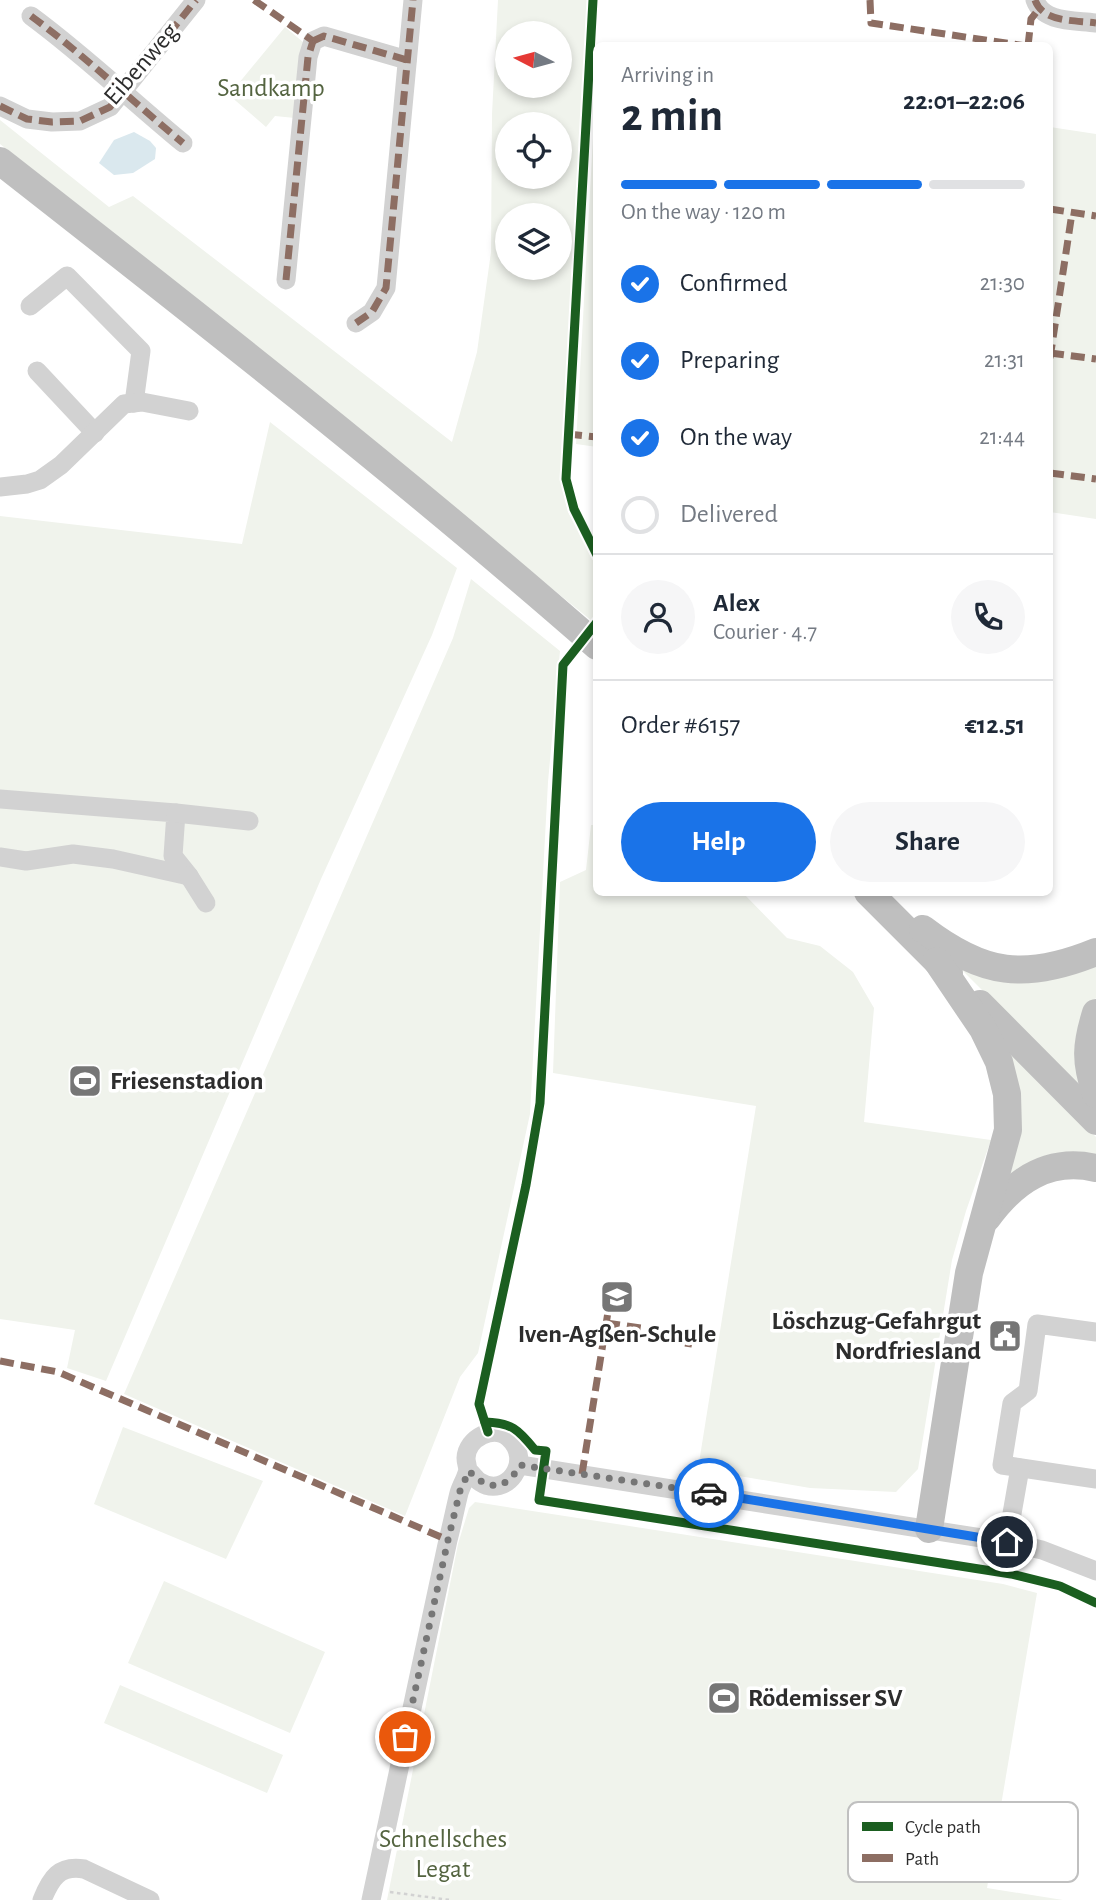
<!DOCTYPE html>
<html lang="en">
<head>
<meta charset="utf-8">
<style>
  :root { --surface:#fff; --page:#f6f6f7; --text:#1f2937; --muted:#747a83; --line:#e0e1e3; --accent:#1a73e8 }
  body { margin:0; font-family:"Alegreya Sans",sans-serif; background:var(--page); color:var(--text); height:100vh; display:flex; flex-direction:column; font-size:26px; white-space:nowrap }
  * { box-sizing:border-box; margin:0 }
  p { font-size:23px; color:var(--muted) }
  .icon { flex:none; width:38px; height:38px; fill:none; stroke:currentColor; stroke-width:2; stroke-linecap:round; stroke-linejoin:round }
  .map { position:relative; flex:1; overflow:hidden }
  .side { position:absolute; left:593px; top:42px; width:460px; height:854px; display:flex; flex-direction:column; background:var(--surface); border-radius:10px; box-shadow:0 4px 10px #0003 }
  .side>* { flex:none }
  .needle { width:46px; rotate:276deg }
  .tools { position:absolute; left:495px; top:21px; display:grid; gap:14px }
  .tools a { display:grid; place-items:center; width:77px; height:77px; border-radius:50%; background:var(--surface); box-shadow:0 4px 10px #0003; font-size:35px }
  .pin { position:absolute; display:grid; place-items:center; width:60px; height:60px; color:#fff; margin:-30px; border:4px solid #fff; border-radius:50%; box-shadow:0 2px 7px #0007 }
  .courier { position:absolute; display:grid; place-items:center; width:70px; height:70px; margin:-35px; border:5px solid #1a73e8; border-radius:50%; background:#fff; color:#222; box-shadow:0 2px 9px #0007 }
  .head em { font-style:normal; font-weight:700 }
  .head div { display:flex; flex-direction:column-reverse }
  .head { display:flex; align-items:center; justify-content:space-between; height:119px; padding:0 28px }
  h1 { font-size:46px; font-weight:700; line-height:52px }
  .bar { display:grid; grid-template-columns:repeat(4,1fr); gap:10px 7px; align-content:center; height:84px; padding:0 28px }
  .bar i { height:9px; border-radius:5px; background:var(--line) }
  .bar .current { background:var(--accent) }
  .bar p { grid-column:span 4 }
  .line { display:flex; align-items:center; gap:18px; padding:0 28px; border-top:2px solid var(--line) }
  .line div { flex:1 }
  .round { display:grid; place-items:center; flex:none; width:74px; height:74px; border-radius:37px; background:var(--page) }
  ol { padding:0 28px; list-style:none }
  li { display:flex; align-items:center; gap:21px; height:77px }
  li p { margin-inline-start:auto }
  li .icon { padding:7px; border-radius:50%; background:var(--accent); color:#fff; stroke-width:4 }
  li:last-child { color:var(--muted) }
  li i { width:38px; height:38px; border:4px solid var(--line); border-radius:50% }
  .cta { display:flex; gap:14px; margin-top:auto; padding:14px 28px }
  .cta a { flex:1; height:80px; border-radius:42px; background:var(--accent); color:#fff; font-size:28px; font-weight:700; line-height:80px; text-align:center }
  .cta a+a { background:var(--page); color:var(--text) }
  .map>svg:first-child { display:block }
</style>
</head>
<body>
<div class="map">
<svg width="1096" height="1900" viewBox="0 0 1096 1900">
  <rect width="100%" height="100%" fill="#fff"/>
  <g fill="#f0f3ec" fill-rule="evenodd">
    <path d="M 498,0 L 588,0 L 560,479 L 568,512 L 597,565 L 597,612 L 592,621 L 100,222 L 0,144 L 0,120 L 109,207 L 133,196 L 452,442 L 477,352 L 491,252 L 492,114 ZM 508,33 L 560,33 L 560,86 L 508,86 ZM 508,124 L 560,124 L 560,177 L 508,177 ZM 508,215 L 560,215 L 560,268 L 508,268 Z"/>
    <polygon points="285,27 303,42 295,118 275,116 266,127 229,95"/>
    <polygon points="597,66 597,447 576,444"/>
    <polygon points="1050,127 1096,134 1096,519 1050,512"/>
    <polygon points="270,422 457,568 432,635 321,879 106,1381 67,1368 75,1330 0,1319 0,516 242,544"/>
    <polygon points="471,579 560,651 548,782 530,1114 478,1353 460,1377 405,1516 124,1394 453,638"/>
    <polygon points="591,825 597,825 597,892 743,893 787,938 820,946 853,972 874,1008 864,1122 991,1140 966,1211 952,1260 918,1469 896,1492 810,1488 698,1469 756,1106 553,1073 560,882 586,870"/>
    <polygon points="1096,960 1096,998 1091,1004 1090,1098 961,969"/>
    <polygon points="1004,1043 1096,1137 1096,1159 1001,1183"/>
    <polygon points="123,1427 263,1481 226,1559 94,1504"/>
    <polygon points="475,1502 1003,1584 1037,1593 987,1888 1063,1900 387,1900 458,1544 469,1508"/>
    <polygon points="164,1581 325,1652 290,1733 128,1663"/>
    <polygon points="120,1685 283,1755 267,1793 104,1723"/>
  </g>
  <polygon fill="#dae8ee" points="134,132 150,141 156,148 155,159 133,173 114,175 99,163 114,140"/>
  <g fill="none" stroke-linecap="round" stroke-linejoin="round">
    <polyline stroke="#d2d2d2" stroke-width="2.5" stroke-dasharray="3.5 3.5" stroke-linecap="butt" points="390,1892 450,1900"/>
    <g stroke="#d2d2d2" stroke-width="19">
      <path d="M 1035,0 C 1043,23 1075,20 1096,23"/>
      <path d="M 31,16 C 84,55 132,101 183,143"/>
      <polyline points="0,106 27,119 52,122 80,121 110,107 196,0"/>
      <polyline points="286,280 308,57 313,41 324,36 407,60"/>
      <polyline points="30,306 67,276 141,351 134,403"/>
      <polyline points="356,323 372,312 386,288 413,0"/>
      <polyline points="37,371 95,433"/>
      <polyline points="0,487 27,484 40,480 61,465 124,404 142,402 189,411"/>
      <polyline points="0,799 176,813 173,856 189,876 113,859 73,854 26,861 0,857"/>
      <polyline points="176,813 249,821"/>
      <polyline points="189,876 206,903"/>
      <polyline points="1096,1332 1037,1324 1028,1391 1012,1403 1002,1465 1096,1479"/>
      <polyline points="520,1465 1007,1542 1042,1550 1096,1571"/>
      <polyline points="1007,1542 1020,1468"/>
      <path d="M 42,1900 C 51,1878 59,1865 84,1869 L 150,1900"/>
      <path d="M 371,1900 L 448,1540 C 452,1525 455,1509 459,1493 C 461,1486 465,1480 467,1473 C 469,1468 466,1464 466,1458 C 467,1438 494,1424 509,1438 C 534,1461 506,1499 480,1482 C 476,1480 472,1474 469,1471"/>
    </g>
    <g stroke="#bfbfbf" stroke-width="28">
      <path d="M 0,161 C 202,319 404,477 597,646"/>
      <polyline points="868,892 949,973"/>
      <path d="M 923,929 C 983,975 1025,981 1096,952"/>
      <polyline points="980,1004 1096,1121"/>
      <path d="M 1096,1013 C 1086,1045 1085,1061 1096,1094"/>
      <path d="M 987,1218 C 1014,1181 1048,1157 1096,1168"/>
      <polyline points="929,1529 969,1273 1008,1130 1007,1094 999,1062 983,1029 937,961"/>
    </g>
    <g stroke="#8d6e63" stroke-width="7" stroke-dasharray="14 7" stroke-linecap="butt">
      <polyline points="254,0 313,41"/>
      <polyline points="870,0 871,23 1026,46"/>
      <path d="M 1035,0 C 1043,23 1075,20 1096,23"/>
      <path d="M 31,16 C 84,55 132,101 183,143"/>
      <polyline points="313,41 324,36 407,60"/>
      <polyline points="1028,46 1031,19 1038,10"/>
      <polyline points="0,106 27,119 52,122 80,121 110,107 196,0"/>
      <polyline points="1050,209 1096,216"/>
      <polyline points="286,280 308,57 313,41"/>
      <polyline points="356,323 372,312 386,288 413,0"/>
      <polyline points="1050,353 1096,359"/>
      <polyline points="1050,358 1072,213"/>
      <polyline points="568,434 597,437"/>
      <polyline points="1050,473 1096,479"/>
      <polyline points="606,1323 690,1335 688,1347"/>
      <polyline points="0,1361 58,1372 448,1540"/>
      <polyline points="582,1474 612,1287"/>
    </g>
    <defs>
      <g id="cycleway">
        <polyline points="593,0 566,479 574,509 597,555"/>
        <path d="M 485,1422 C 512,1423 518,1429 535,1450 L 546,1451 L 539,1500 L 1011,1574 L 1060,1586 L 1096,1603"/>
        <polyline points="488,1432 479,1404 526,1185 540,1103 563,665 597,622"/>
      </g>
    </defs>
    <use href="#cycleway" stroke="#fff" stroke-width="13"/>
    <use href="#cycleway" stroke="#1b5e20" stroke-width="9"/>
  </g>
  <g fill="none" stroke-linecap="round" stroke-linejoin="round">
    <path stroke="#767676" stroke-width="7" stroke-dasharray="0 12.6" d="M 405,1737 L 448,1540 L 460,1491 L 469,1471 C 488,1491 506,1491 520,1465 L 709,1493"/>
    <polyline stroke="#1a73e8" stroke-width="9" points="709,1493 1007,1542"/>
  </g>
  <defs>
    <symbol id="stadium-square" viewBox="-11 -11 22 22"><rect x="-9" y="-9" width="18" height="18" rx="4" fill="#767676" stroke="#fff"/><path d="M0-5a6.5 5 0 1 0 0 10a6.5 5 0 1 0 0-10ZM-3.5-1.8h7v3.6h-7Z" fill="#fff"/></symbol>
    <symbol id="school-square" viewBox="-11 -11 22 22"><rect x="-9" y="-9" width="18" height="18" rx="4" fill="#767676" stroke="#fff"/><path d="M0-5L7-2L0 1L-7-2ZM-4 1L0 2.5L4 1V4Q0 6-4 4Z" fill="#fff"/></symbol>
    <symbol id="civic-square" viewBox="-11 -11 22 22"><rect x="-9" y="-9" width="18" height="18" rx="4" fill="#767676" stroke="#fff"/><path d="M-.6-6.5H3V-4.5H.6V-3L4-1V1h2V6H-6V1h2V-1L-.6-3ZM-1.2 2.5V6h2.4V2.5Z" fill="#fff"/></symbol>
  </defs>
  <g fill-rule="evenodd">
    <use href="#stadium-square" x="66" y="1062" width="38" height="38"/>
    <use href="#school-square" x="598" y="1278" width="38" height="38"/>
    <use href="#civic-square" x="986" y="1317" width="38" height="38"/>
    <use href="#stadium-square" x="705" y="1679" width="38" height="38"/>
  </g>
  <g text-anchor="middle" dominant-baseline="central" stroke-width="7" stroke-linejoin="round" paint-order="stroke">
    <g font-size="26" fill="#2d2d2d" stroke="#fff">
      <text transform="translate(141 64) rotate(-49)">Eibenweg</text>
    </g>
    <g font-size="26" fill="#546440" stroke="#fff">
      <text x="271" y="88">Sandkamp</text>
      <text x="443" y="1839">Schnellsches<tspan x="443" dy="30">Legat</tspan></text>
    </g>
    <g font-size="26" font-weight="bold" fill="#2d2d2d" stroke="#fff" text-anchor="start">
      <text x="110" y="1081">Friesenstadion</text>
      <text x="981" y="1321" text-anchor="end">Löschzug-Gefahrgut<tspan x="981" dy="30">Nordfriesland</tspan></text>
      <text x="617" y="1334" text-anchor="middle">Iven-Agßen-Schule</text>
      <text x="748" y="1698">Rödemisser SV</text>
    </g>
  </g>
  <rect x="848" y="1802" width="230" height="80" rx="10" fill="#fff" stroke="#c0c0c0" stroke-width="2"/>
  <rect x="862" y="1822" width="31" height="9" fill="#1b5e20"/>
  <rect x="862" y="1854" width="31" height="8" fill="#8d6e63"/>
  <g font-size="19" fill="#2d2d2d">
    <text x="905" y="1833">Cycle path</text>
    <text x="905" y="1865">Path</text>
  </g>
</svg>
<div class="tools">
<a><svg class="needle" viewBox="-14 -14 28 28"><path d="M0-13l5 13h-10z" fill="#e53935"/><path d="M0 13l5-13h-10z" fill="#747a83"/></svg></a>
<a><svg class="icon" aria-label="locate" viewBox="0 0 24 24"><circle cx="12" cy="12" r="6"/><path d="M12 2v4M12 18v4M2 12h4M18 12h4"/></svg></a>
<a><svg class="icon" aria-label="layers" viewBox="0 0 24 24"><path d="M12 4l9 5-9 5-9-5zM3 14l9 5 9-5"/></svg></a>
</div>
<div class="pin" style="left:405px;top:1737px;background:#ea580c"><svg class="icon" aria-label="bag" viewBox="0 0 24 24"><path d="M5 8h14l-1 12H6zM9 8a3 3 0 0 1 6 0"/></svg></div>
<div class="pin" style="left:1007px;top:1542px;background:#1f2937"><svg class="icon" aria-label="home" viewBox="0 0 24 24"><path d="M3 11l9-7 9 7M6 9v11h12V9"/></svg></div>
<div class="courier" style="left:709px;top:1493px"><svg class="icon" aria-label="car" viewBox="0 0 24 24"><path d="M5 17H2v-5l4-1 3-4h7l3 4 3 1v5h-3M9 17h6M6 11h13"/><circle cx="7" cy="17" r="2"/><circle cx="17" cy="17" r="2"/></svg></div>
<section class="side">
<div class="head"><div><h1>2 min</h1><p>Arriving in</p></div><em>22:01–22:06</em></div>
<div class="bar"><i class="current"></i><i class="current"></i><i class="current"></i><i></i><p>On the way · 120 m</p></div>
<ol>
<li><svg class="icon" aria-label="check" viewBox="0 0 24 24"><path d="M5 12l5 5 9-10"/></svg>Confirmed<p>21:30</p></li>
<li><svg class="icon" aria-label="check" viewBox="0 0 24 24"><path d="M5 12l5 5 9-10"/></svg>Preparing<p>21:31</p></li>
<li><svg class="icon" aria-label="check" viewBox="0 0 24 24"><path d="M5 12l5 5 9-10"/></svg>On the way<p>21:44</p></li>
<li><i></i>Delivered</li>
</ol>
<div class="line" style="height:126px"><a class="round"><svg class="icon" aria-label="person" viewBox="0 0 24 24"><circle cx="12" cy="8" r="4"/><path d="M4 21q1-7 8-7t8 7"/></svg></a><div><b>Alex</b><p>Courier · 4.7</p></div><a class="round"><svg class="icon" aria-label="phone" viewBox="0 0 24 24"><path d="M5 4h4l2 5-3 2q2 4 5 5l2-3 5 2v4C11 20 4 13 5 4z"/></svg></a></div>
<div class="line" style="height:91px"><div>Order #6157</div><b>€12.51</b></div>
<div class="cta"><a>Help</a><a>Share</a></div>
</section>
</div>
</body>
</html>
